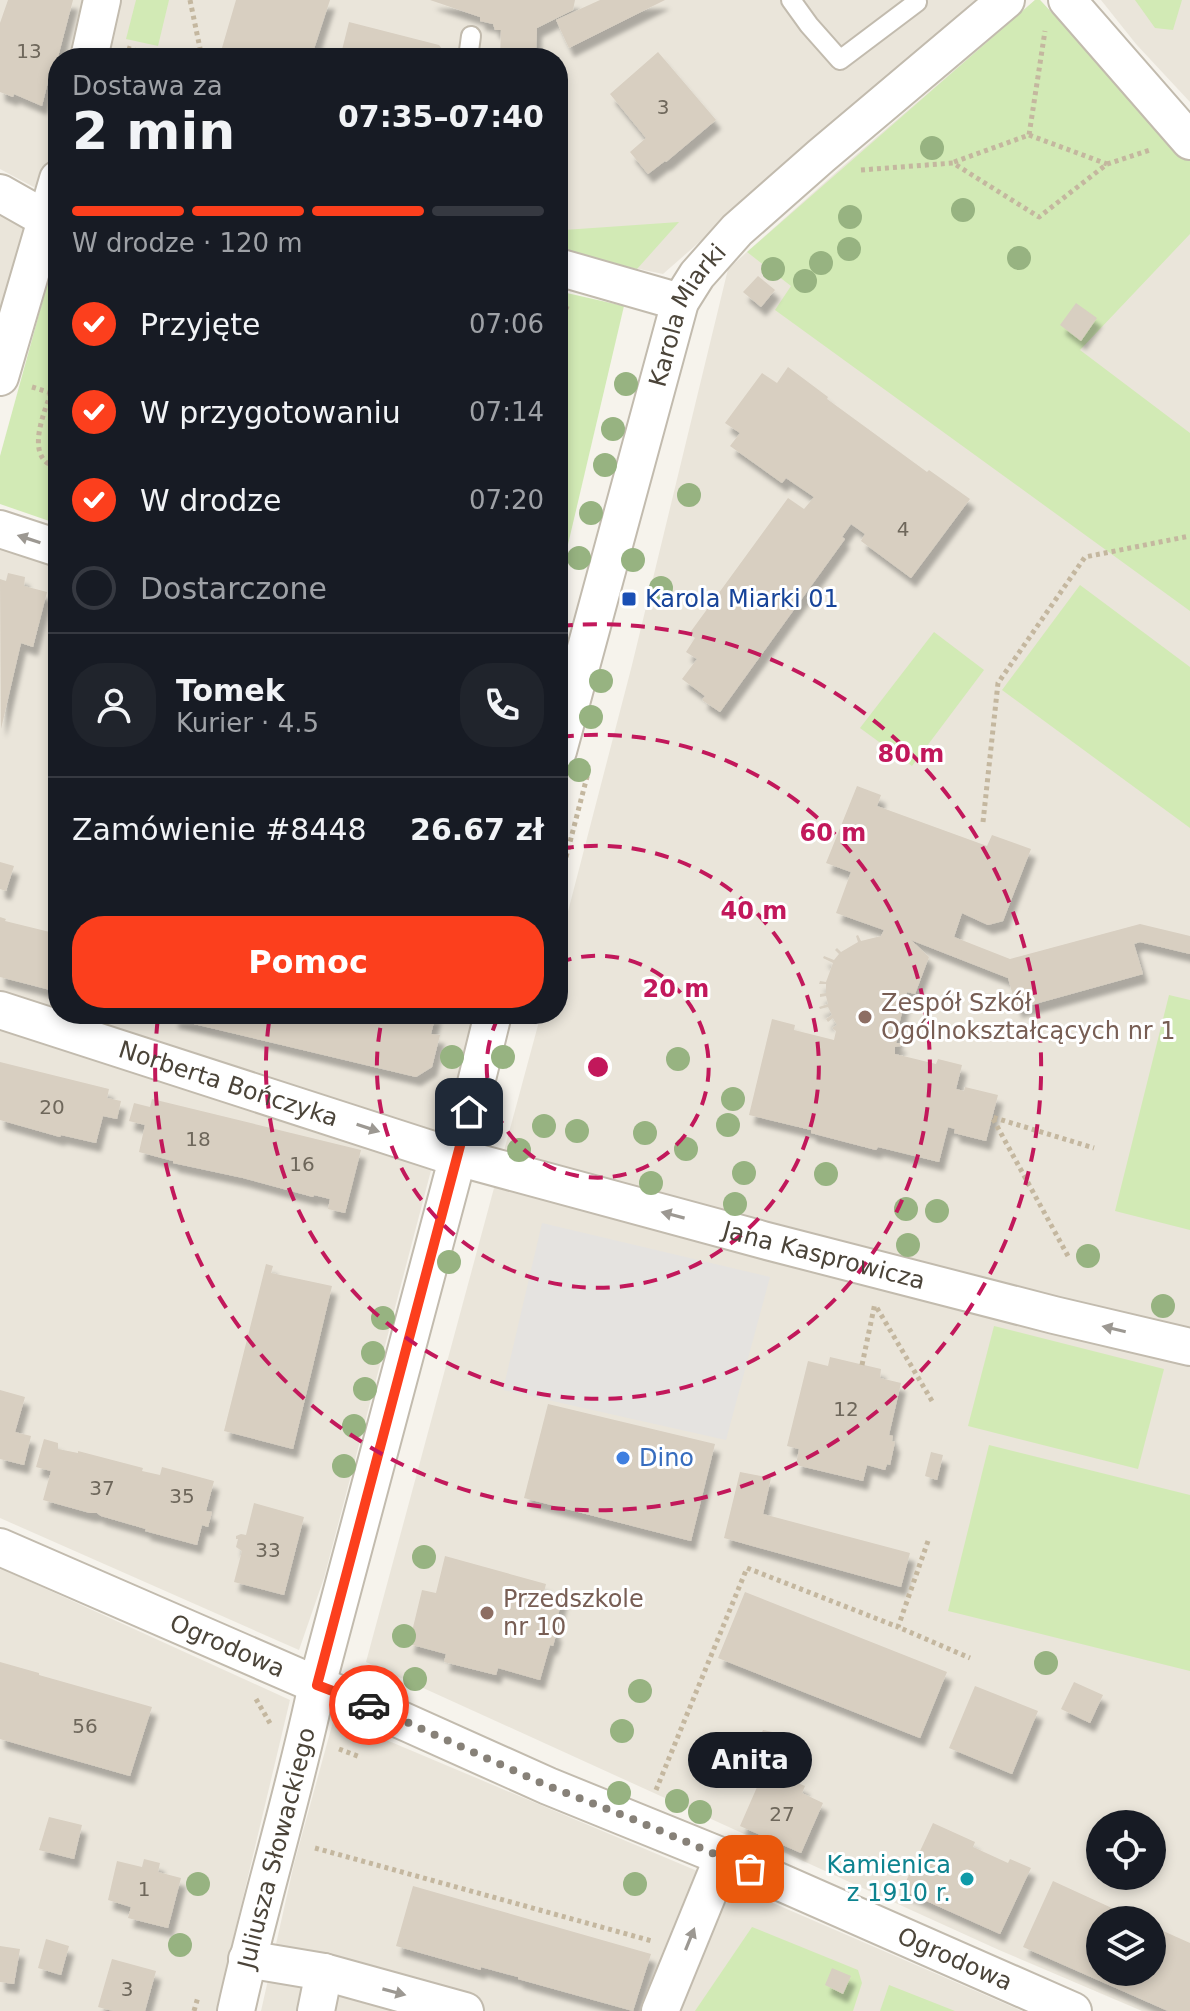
<!DOCTYPE html>
<html lang="pl">
<head>
<meta charset="utf-8">
<style>
  :root { --surface:#171b24; --page:#20242c; --text:#f1f3f6; --muted:#9ea1a6; --line:#363941; --accent:#fc3f1d }
  body { margin:0; font-family:"DejaVu Sans",sans-serif; background:var(--page); color:var(--text); height:100vh; display:flex; flex-direction:column; font-size:30px; white-space:nowrap }
  * { box-sizing:border-box; margin:0 }
  p { font-size:26px; color:var(--muted) }
  .icon { flex:none; width:44px; height:44px; fill:none; stroke:currentColor; stroke-width:2; stroke-linecap:round; stroke-linejoin:round }
  .map { position:relative; flex:1; overflow:hidden }
  .side { position:absolute; left:48px; top:48px; width:520px; height:976px; display:flex; flex-direction:column; background:var(--surface); border-radius:32px; box-shadow:0 4px 12px #0003 }
  .side>* { flex:none }
  .controls { position:absolute; left:1086px; top:1810px; display:grid; gap:16px }
  .controls a { display:grid; place-items:center; width:80px; height:80px; border-radius:50%; background:var(--surface); box-shadow:0 4px 12px #0003; font-size:40px }
  .pin { position:absolute; display:grid; place-items:center; width:68px; height:68px; color:#fff; margin:-34px; border-radius:16px; box-shadow:0 4px 12px #0006 }
  .courier { position:absolute; display:grid; place-items:center; width:80px; height:80px; margin:-40px; border:6px solid #fc3f1d; border-radius:50%; background:#fff; color:#222; box-shadow:0 2px 10px #0007 }
  .bubble { position:absolute; height:56px; border-radius:28px; background:var(--surface); box-shadow:0 4px 12px #0003; font-size:26px; font-weight:700; line-height:56px; text-align:center }
  .headline em { font-style:normal; font-weight:700 }
  .headline div { display:flex; flex-direction:column-reverse }
  .headline { display:flex; align-items:center; justify-content:space-between; height:136px; padding:0 24px }
  h1 { font-size:52px; font-weight:700; line-height:60px }
  .bar { display:grid; grid-template-columns:repeat(4,1fr); gap:12px 8px; align-content:center; height:96px; padding:0 24px }
  .bar i { height:10px; border-radius:6px; background:var(--line) }
  .bar .active { background:var(--accent) }
  .bar p { grid-column:span 4 }
  .line { display:flex; align-items:center; gap:20px; padding:0 24px; border-top:2px solid var(--line) }
  .line div { flex:1 }
  .round { display:grid; place-items:center; flex:none; width:84px; height:84px; border-radius:32px; background:var(--page) }
  ol { padding:0 24px; list-style:none }
  li { display:flex; align-items:center; gap:24px; height:88px }
  li p { margin-inline-start:auto }
  li .icon { padding:8px; border-radius:50%; background:var(--accent); color:#fff; stroke-width:4 }
  li:last-child { color:var(--muted) }
  li i { width:44px; height:44px; border:4px solid var(--line); border-radius:50% }
  .action { display:flex; gap:16px; margin-top:auto; padding:16px 24px }
  .action a { flex:1; height:92px; border-radius:32px; background:var(--accent); color:#fff; font-size:32px; font-weight:700; line-height:92px; text-align:center }
  .map>svg:first-child { display:block }
</style>
</head>
<body>
<div class="map">
<svg width="1190" height="2011" viewBox="0 0 1190 2011">
  <defs>
    <filter id="shadow"><feDropShadow dx="5" dy="9" stdDeviation="2" flood-color="#0004"/></filter>
  </defs>
  <rect width="100%" height="100%" fill="#f6f3ec"/>
  <g fill="#eae5da" fill-rule="evenodd">
    <polygon points="0,0 975,0 663,274 558,252 558,58 58,58 58,200 0,169"/>
    <path d="M 1035,0 L 1040,0 L 1190,161 L 1190,2011 L 1142,2011 L 999,1950 L 366,1662 L 541,1014 L 558,1014 L 558,950 L 632,665 L 728,269 L 841,168 ZM 1100,1824 L 1152,1824 L 1152,1876 L 1100,1876 ZM 1100,1920 L 1152,1920 L 1152,1972 L 1100,1972 Z"/>
    <polygon points="1101,0 1190,0 1190,102 1136,44"/>
    <polygon points="0,208 35,228 0,348"/>
    <polygon points="0,541 58,561 58,1014 476,1014 460,1074 439,1140 324,1578 299,1650 0,1518"/>
    <polygon points="0,1568 290,1700 216,2011 0,2011"/>
    <polygon points="334,1718 759,1897 1022,2011 261,2011 294,1864"/>
  </g>
  <g fill="#d2eab5">
    <polygon points="136,0 169,0 158,46 126,39"/>
    <polygon points="1035,0 1040,0 1190,161 1190,234 1080,350 1190,433 1190,611 775,310 791,286 747,252"/>
    <polygon points="1135,0 1182,0 1173,30 1155,28"/>
    <polygon points="679,222 637,269 562,253 564,230"/>
    <polygon points="58,245 58,524 0,504 0,456"/>
    <polygon points="558,291 624,306 558,587"/>
    <polygon points="1080,585 1190,667 1190,828 1002,690"/>
    <polygon points="934,632 984,670 912,766 860,728"/>
    <polygon points="1169,995 1190,1000 1190,1230 1115,1211"/>
    <polygon points="994,1326 1164,1369 1138,1469 968,1426"/>
    <polygon points="989,1445 1190,1495 1190,1671 948,1611"/>
    <polygon points="752,1927 858,1970 862,1983 853,2011 695,2011"/>
    <polygon points="889,1985 955,2011 880,2011"/>
  </g>
  <polygon fill="#e5e3e0" points="542,1223 770,1277 726,1440 503,1390"/>
  <g fill="#d8cfc1" filter="url(#shadow)">
    <polygon points="8,0 73,0 52,80 48,82 42,106 14,94 13,97 0,92 0,23"/>
    <polygon points="236,0 330,0 311,58 219,58"/>
    <polygon points="430,0 575,0 573,10 537,28 536,58 500,58 501,30 495,30 493,24 480,21 480,17"/>
    <polygon points="600,0 665,0 569,48 556,20"/>
    <polygon points="349,22 439,45 449,58 340,58"/>
    <polygon points="658,52 716,120 666,162 665,161 648,174 630,152 646,138 610,94"/>
    <polygon points="758,276 775,290 761,307 743,292"/>
    <polygon points="1076,303 1097,318 1081,341 1060,325"/>
    <polygon points="788,367 828,397 827,399 927,472 929,470 970,499 911,578 861,541 865,534 851,524 842,537 845,539 720,712 702,700 705,696 682,679 697,659 686,652 695,638 689,634 788,498 804,509 814,497 786,478 782,483 730,446 740,433 725,423 762,373 777,383"/>
    <polygon points="8,573 25,577 24,586 47,592 33,647 21,643 1,729 0,579 6,581"/>
    <polygon points="857,786 881,795 877,806 987,846 992,835 1031,849 1003,921 988,925 962,913 954,937 1010,959 1140,924 1190,936 1190,954 1140,942 1134,944 1143,974 1017,1009 1008,978 911,940 929,957 915,994 907,992 897,1033 899,1035 896,1043 901,1043 901,1046 895,1047 895,1054 936,1064 938,1059 962,1065 956,1089 964,1091 965,1087 998,1095 986,1141 954,1133 955,1129 948,1127 939,1162 878,1147 876,1150 811,1133 811,1130 749,1115 772,1019 795,1025 794,1030 834,1040 836,1031 832,1028 837,1025 833,1018 828,1022 826,1019 832,1015 828,1007 820,1009 819,1007 828,1004 826,996 820,997 820,994 826,993 826,984 819,984 820,981 826,982 833,963 823,958 824,956 834,960 839,954 835,950 837,948 841,952 858,942 856,936 858,935 861,941 881,936 884,930 836,913 851,872 826,863"/>
    <polygon points="0,862 14,866 6,891 0,889"/>
    <polygon points="0,917 6,919 5,921 58,934 58,992 0,977"/>
    <polygon points="174,1014 436,1014 431,1034 440,1035 432,1067 416,1077 173,1019"/>
    <polygon points="0,1062 109,1089 107,1098 121,1101 117,1119 103,1116 96,1143 61,1135 60,1137 0,1120"/>
    <polygon points="152,1099 361,1150 345,1213 328,1209 330,1199 314,1195 313,1197 243,1178 173,1163 173,1161 139,1152 145,1125 129,1121 134,1103 150,1107"/>
    <polygon points="266,1264 273,1266 271,1273 332,1286 293,1449 224,1431"/>
    <polygon points="830,1357 881,1369 880,1378 901,1383 889,1435 893,1436 892,1441 895,1442 890,1465 887,1464 885,1470 867,1465 863,1481 796,1465 799,1449 787,1446 808,1361 828,1366"/>
    <polygon points="0,1390 25,1397 15,1432 31,1436 24,1465 0,1459"/>
    <polygon points="548,1404 715,1444 691,1541 524,1498"/>
    <polygon points="44,1439 58,1443 58,1449 78,1453 78,1451 143,1468 142,1471 160,1475 162,1467 214,1481 206,1511 212,1512 208,1527 202,1525 197,1545 145,1531 146,1529 101,1516 97,1513 90,1513 43,1500 51,1471 36,1467"/>
    <polygon points="931,1452 943,1455 937,1480 925,1476"/>
    <polygon points="740,1472 771,1478 763,1514 910,1553 901,1587 724,1538"/>
    <polygon points="254,1503 304,1517 284,1595 234,1582 242,1551 236,1547 238,1539 236,1539 236,1536 241,1534 246,1535"/>
    <polygon points="445,1556 546,1584 544,1592 563,1596 554,1631 557,1632 553,1646 550,1645 540,1680 498,1668 496,1675 444,1662 446,1654 409,1644 422,1590 436,1593"/>
    <polygon points="745,1592 947,1672 920,1738 718,1658"/>
    <polygon points="0,1662 39,1673 39,1675 152,1707 130,1776 0,1739"/>
    <polygon points="1074,1682 1103,1695 1090,1723 1061,1709"/>
    <polygon points="975,1686 1038,1711 1012,1774 949,1748"/>
    <polygon points="763,1730 782,1734 769,1762 752,1754"/>
    <polygon points="767,1770 805,1786 802,1793 823,1803 801,1853 740,1826 761,1778 765,1776"/>
    <polygon points="49,1817 82,1825 74,1859 39,1850"/>
    <polygon points="933,1823 975,1842 973,1847 1008,1863 1010,1859 1031,1868 1000,1934 902,1890"/>
    <polygon points="144,1859 160,1863 158,1872 181,1878 168,1928 128,1918 131,1907 108,1900 117,1861 142,1867"/>
    <polygon points="1053,1881 1138,1920 1100,1920 1100,1972 1152,1972 1152,1926 1190,1943 1190,2011 1168,2011 1023,1947"/>
    <polygon points="413,1886 651,1954 633,2011 518,1979 518,1977 481,1967 481,1970 396,1946"/>
    <polygon points="46,1939 69,1946 61,1975 38,1968"/>
    <polygon points="0,1946 20,1949 14,1984 0,1982"/>
    <polygon points="112,1959 156,1971 145,2011 113,2011 98,2007"/>
    <polygon points="832,1968 851,1976 843,1994 825,1985"/>
  </g>
  <g fill="none" stroke-linecap="round" stroke-linejoin="round">
    <defs>
      <g id="service">
        <polyline points="791,0 809,25 840,60 917,2"/>
        <polyline points="468,58 471,36"/>
      </g>
      <g id="minor">
        <polyline points="1067,0 1190,141"/>
        <polyline points="89,58 102,0"/>
        <polyline points="0,193 46,219"/>
        <polyline points="558,267 680,302"/>
        <polyline points="0,377 58,179"/>
        <polyline points="0,529 58,548"/>
        <path id="s1" d="M 558,751 L 680,302 L 697,275 L 737,230 L 821,156 L 1006,0"/>
        <path id="s2" d="M 0,1010 L 442,1153 L 763,1240 L 1054,1315 L 1190,1347"/>
        <path id="s3" d="M 0,1547 L 317,1685 L 372,1707 L 548,1786 L 723,1857 L 1073,2011"/>
        <polyline points="247,1959 324,1972 465,2011"/>
        <path id="s4" d="M 236,2011 C 260,1902 294,1795 317,1685 L 458,1156 L 493,1014"/>
        <polyline points="316,2011 324,1972"/>
        <polyline points="660,2011 723,1857"/>
      </g>
    </defs>
    <use href="#service" stroke="#c2bbae" stroke-width="22"/>
    <use href="#minor" stroke="#c2bbae" stroke-width="40"/>
    <g stroke="#c4b79f" stroke-width="5" stroke-dasharray="4 4" stroke-linecap="butt">
      <polyline points="190,0 202,58"/>
      <polyline points="127,48 161,58"/>
      <polyline points="1029,135 1107,164"/>
      <polyline points="954,162 1029,135 1045,31"/>
      <polyline points="861,170 953,163 1039,217 1107,164 1150,150"/>
      <polyline points="558,340 567,306"/>
      <polyline points="32,387 51,393 58,363"/>
      <path d="M 51,393 C 45,410 29,447 46,462 C 49,465 54,465 58,467"/>
      <polyline points="983,822 998,683 1085,557 1190,536"/>
      <polyline points="558,888 588,773"/>
      <polyline points="1068,1256 992,1117 1094,1148"/>
      <polyline points="877,1308 932,1401"/>
      <polyline points="862,1365 875,1303"/>
      <polyline points="928,1541 898,1627 970,1658"/>
      <polyline points="256,1699 271,1725"/>
      <polyline points="339,1749 360,1757"/>
      <polyline points="656,1790 747,1568 898,1627"/>
      <polyline points="315,1848 652,1941"/>
      <polyline points="194,2011 198,1997"/>
    </g>
    <use href="#service" stroke="#fff" stroke-width="18"/>
    <use href="#minor" stroke="#fff" stroke-width="36"/>
  </g>
  <g fill="#97b381">
    <circle cx="932" cy="148" r="12"/>
    <circle cx="963" cy="210" r="12"/>
    <circle cx="850" cy="217" r="12"/>
    <circle cx="849" cy="249" r="12"/>
    <circle cx="1019" cy="258" r="12"/>
    <circle cx="821" cy="263" r="12"/>
    <circle cx="773" cy="269" r="12"/>
    <circle cx="805" cy="281" r="12"/>
    <circle cx="626" cy="384" r="12"/>
    <circle cx="613" cy="429" r="12"/>
    <circle cx="605" cy="465" r="12"/>
    <circle cx="689" cy="495" r="12"/>
    <circle cx="591" cy="513" r="12"/>
    <circle cx="579" cy="558" r="12"/>
    <circle cx="633" cy="560" r="12"/>
    <circle cx="661" cy="588" r="12"/>
    <circle cx="601" cy="681" r="12"/>
    <circle cx="591" cy="717" r="12"/>
    <circle cx="579" cy="770" r="12"/>
    <circle cx="452" cy="1057" r="12"/>
    <circle cx="503" cy="1057" r="12"/>
    <circle cx="678" cy="1059" r="12"/>
    <circle cx="733" cy="1099" r="12"/>
    <circle cx="728" cy="1125" r="12"/>
    <circle cx="544" cy="1126" r="12"/>
    <circle cx="577" cy="1131" r="12"/>
    <circle cx="645" cy="1133" r="12"/>
    <circle cx="686" cy="1149" r="12"/>
    <circle cx="519" cy="1150" r="12"/>
    <circle cx="744" cy="1173" r="12"/>
    <circle cx="826" cy="1174" r="12"/>
    <circle cx="651" cy="1183" r="12"/>
    <circle cx="735" cy="1204" r="12"/>
    <circle cx="906" cy="1209" r="12"/>
    <circle cx="937" cy="1211" r="12"/>
    <circle cx="908" cy="1245" r="12"/>
    <circle cx="1088" cy="1256" r="12"/>
    <circle cx="449" cy="1262" r="12"/>
    <circle cx="1163" cy="1306" r="12"/>
    <circle cx="383" cy="1318" r="12"/>
    <circle cx="373" cy="1353" r="12"/>
    <circle cx="365" cy="1389" r="12"/>
    <circle cx="354" cy="1426" r="12"/>
    <circle cx="344" cy="1466" r="12"/>
    <circle cx="424" cy="1557" r="12"/>
    <circle cx="404" cy="1636" r="12"/>
    <circle cx="1046" cy="1663" r="12"/>
    <circle cx="415" cy="1679" r="12"/>
    <circle cx="640" cy="1691" r="12"/>
    <circle cx="622" cy="1731" r="12"/>
    <circle cx="619" cy="1793" r="12"/>
    <circle cx="677" cy="1801" r="12"/>
    <circle cx="700" cy="1812" r="12"/>
    <circle cx="198" cy="1884" r="12"/>
    <circle cx="635" cy="1884" r="12"/>
    <circle cx="180" cy="1945" r="12"/>
  </g>
  <defs><path id="oneway-solid" d="M-6-.8H1V-3.2L6.5 0L1 3.2V.8H-6Z" transform="scale(2)"/></defs>
  <g fill="#9c9892">
    <use href="#oneway-solid" transform="translate(29 539) rotate(-162)"/>
    <use href="#oneway-solid" transform="translate(368 1128) rotate(18)"/>
    <use href="#oneway-solid" transform="translate(673 1215) rotate(-165)"/>
    <use href="#oneway-solid" transform="translate(1114 1329) rotate(-167)"/>
    <use href="#oneway-solid" transform="translate(690 1939) rotate(-68)"/>
    <use href="#oneway-solid" transform="translate(394 1992) rotate(15)"/>
  </g>
  <g fill="none" stroke-linecap="round" stroke-linejoin="round">
    <polyline stroke="#878178" stroke-width="8" stroke-dasharray="0 14.4" points="369,1705 548,1786 635,1820 750,1869"/>
    <polyline stroke="#fc3f1d" stroke-width="10" points="369,1705 317,1685 469,1112"/>
  </g>
  <g fill="none" stroke="#c2185b" stroke-width="4" stroke-dasharray="14 10">
    <path d="M558 963A111 111 0 1 1 500 1014"/>
    <path d="M560 849A221 221 0 1 1 383 1015"/>
    <path d="M560 737A332 332 0 1 1 270 1015"/>
    <path d="M559 626A443 443 0 1 1 158 1017"/>
  </g>
  <rect fill="#1a4fb4" stroke="#fff" stroke-width="3" x="621" y="591" width="16" height="16" rx="4"/>
  <g fill="#8d6e63" stroke="#fff" stroke-width="3">
    <circle cx="865" cy="1017" r="8"/>
    <circle cx="487" cy="1613" r="8"/>
  </g>
  <circle fill="#3f7fe0" stroke="#fff" stroke-width="3" cx="623" cy="1458" r="8"/>
  <circle fill="#0f9aa8" stroke="#fff" stroke-width="3" cx="967" cy="1879" r="8"/>
  <g text-anchor="middle" dominant-baseline="central" stroke-width="6" stroke-linejoin="round" paint-order="stroke">
    <g font-size="20" fill="#6e675b">
      <text x="29" y="51">13</text>
      <text x="663" y="107">3</text>
      <text x="903" y="529">4</text>
      <text x="52" y="1107">20</text>
      <text x="198" y="1139">18</text>
      <text x="302" y="1164">16</text>
      <text x="846" y="1409">12</text>
      <text x="102" y="1488">37</text>
      <text x="182" y="1496">35</text>
      <text x="268" y="1550">33</text>
      <text x="85" y="1726">56</text>
      <text x="782" y="1814">27</text>
      <text x="144" y="1889">1</text>
      <text x="127" y="1989">3</text>
    </g>
    <g font-size="24" fill="#4b4439" stroke="#fff">
      <text stroke="none"><textPath href="#s1" startOffset="456">Karola Miarki</textPath></text>
      <text stroke="none"><textPath href="#s2" startOffset="240">Norberta Bończyka</textPath></text>
      <text stroke="none"><textPath href="#s2" startOffset="860">Jana Kasprowicza</textPath></text>
      <text stroke="none"><textPath href="#s3" startOffset="248">Ogrodowa</textPath></text>
      <text stroke="none"><textPath href="#s4" startOffset="168">Juliusza Słowackiego</textPath></text>
      <text stroke="none"><textPath href="#s3" startOffset="1040">Ogrodowa</textPath></text>
    </g>
    <g font-size="24" fill="#164399" stroke="#fff" text-anchor="start">
      <text x="645" y="599">Karola Miarki 01</text>
    </g>
    <g font-size="24" fill="#785e54" stroke="#fff" text-anchor="start">
      <text x="881" y="1003">Zespół Szkół<tspan x="881" dy="28">Ogólnokształcących nr 1</tspan></text>
      <text x="503" y="1599">Przedszkole<tspan x="503" dy="28">nr 10</tspan></text>
    </g>
    <g font-size="24" fill="#366cbe" stroke="#fff" text-anchor="start">
      <text x="639" y="1458">Dino</text>
    </g>
    <g font-size="24" fill="#0d838f" stroke="#fff" text-anchor="end">
      <text x="951" y="1865">Kamienica<tspan x="951" dy="28">z 1910 r.</tspan></text>
    </g>
  </g>
  <circle cx="598" cy="1067" r="12" fill="#c2185b" stroke="#fff" stroke-width="4"/>
  <g font-size="24" text-anchor="middle" font-weight="bold" fill="#c2185b" stroke="#fff" stroke-width="6" stroke-linejoin="round" paint-order="stroke">
    <text x="911" y="762">80 m</text>
    <text x="833" y="841">60 m</text>
    <text x="754" y="919">40 m</text>
    <text x="676" y="997">20 m</text>
  </g>
</svg>
<div class="controls">
<a><svg class="icon" aria-label="locate" viewBox="0 0 24 24"><circle cx="12" cy="12" r="6"/><path d="M12 2v4M12 18v4M2 12h4M18 12h4"/></svg></a>
<a><svg class="icon" aria-label="layers" viewBox="0 0 24 24"><path d="M12 4l9 5-9 5-9-5zM3 14l9 5 9-5"/></svg></a>
</div>
<div class="pin" style="left:750px;top:1869px;background:#ea580c"><svg class="icon" aria-label="bag" viewBox="0 0 24 24"><path d="M5 8h14l-1 12H6zM9 8a3 3 0 0 1 6 0"/></svg></div>
<div class="pin" style="left:469px;top:1112px;background:#1f2937"><svg class="icon" aria-label="home" viewBox="0 0 24 24"><path d="M3 11l9-7 9 7M6 9v11h12V9"/></svg></div>
<div class="courier" style="left:369px;top:1705px"><svg class="icon" aria-label="car" viewBox="0 0 24 24"><path d="M5 17H2v-5l4-1 3-4h7l3 4 3 1v5h-3M9 17h6M6 11h13"/><circle cx="7" cy="17" r="2"/><circle cx="17" cy="17" r="2"/></svg></div>
<div class="bubble" style="left:688px;top:1732px;width:124px">Anita</div>
<section class="side">
<div class="headline"><div><h1>2 min</h1><p>Dostawa za</p></div><em>07:35–07:40</em></div>
<div class="bar"><i class="active"></i><i class="active"></i><i class="active"></i><i></i><p>W drodze · 120 m</p></div>
<ol>
<li><svg class="icon" aria-label="check" viewBox="0 0 24 24"><path d="M5 12l5 5 9-10"/></svg>Przyjęte<p>07:06</p></li>
<li><svg class="icon" aria-label="check" viewBox="0 0 24 24"><path d="M5 12l5 5 9-10"/></svg>W przygotowaniu<p>07:14</p></li>
<li><svg class="icon" aria-label="check" viewBox="0 0 24 24"><path d="M5 12l5 5 9-10"/></svg>W drodze<p>07:20</p></li>
<li><i></i>Dostarczone</li>
</ol>
<div class="line" style="height:144px"><a class="round"><svg class="icon" aria-label="person" viewBox="0 0 24 24"><circle cx="12" cy="8" r="4"/><path d="M4 21q1-7 8-7t8 7"/></svg></a><div><b>Tomek</b><p>Kurier · 4.5</p></div><a class="round"><svg class="icon" aria-label="phone" viewBox="0 0 24 24"><path d="M5 4h4l2 5-3 2q2 4 5 5l2-3 5 2v4C11 20 4 13 5 4z"/></svg></a></div>
<div class="line" style="height:104px"><div>Zamówienie #8448</div><b>26.67 zł</b></div>
<div class="action"><a>Pomoc</a></div>
</section>
</div>
</body>
</html>
